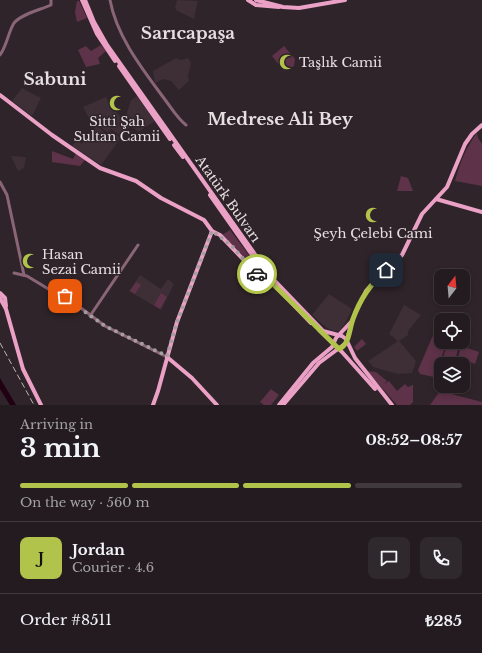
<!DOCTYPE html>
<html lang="en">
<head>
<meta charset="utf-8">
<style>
  :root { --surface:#231b1f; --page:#2f282c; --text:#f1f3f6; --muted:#a3a1a4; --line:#40393d; --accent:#b2c34c }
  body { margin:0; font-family:"Libre Baskerville",serif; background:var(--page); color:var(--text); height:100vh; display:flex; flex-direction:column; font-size:15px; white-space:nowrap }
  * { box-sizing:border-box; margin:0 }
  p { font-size:13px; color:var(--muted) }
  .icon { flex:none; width:22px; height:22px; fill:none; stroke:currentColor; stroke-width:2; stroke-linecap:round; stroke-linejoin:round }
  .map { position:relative; height:405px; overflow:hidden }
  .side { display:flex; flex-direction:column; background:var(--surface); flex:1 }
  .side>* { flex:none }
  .needle { width:26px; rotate:16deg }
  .fabs { position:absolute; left:434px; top:269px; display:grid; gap:8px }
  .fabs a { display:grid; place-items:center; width:36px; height:36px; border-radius:8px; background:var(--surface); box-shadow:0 2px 6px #0003,0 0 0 1px var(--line); font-size:20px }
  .pin { position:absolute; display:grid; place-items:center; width:34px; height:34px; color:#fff; margin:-17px; border-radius:8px; box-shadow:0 2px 6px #0006 }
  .courier { position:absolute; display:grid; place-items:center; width:40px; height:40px; margin:-20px; border:3px solid #b2c34c; border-radius:50%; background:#fff; color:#222; box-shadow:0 1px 5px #0007 }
  .headline em { font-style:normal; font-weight:700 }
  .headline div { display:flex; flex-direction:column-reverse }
  .headline { display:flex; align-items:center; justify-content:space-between; height:68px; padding:0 20px }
  h1 { font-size:26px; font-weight:700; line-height:30px }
  .bar { display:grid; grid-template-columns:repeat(4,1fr); gap:6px 4px; align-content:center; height:48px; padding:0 20px }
  .bar i { height:5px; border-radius:3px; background:var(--line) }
  .bar .on { background:var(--accent) }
  .bar p { grid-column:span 4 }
  .line { display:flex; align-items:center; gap:10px; padding:0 20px; border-top:1px solid var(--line) }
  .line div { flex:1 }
  .round { display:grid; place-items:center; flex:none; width:42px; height:42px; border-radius:8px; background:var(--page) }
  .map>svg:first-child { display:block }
</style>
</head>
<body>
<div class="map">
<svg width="482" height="405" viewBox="0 0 482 405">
  <rect width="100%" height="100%" fill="#2f2429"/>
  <g fill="#3e2e36">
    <polygon points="177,0 198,1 194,19 177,11 175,8"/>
    <polygon points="176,58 181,60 188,58 191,63 188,76 189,81 179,90 171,81 163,79 155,83 153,71"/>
    <polygon points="22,88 41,98 32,116 12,101"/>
    <polygon points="137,96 155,121 138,132 125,119 131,100"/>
    <polygon points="106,97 114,112 116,112 130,126 122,137 111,129 108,133 96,124 93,126 83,107"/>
    <polygon points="96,125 108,135 111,131 121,138 101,165 72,146 77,140 82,144 84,140 83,139 89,132 91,133"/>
    <polygon points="11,156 26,157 24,168 18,171"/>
    <polygon points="140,275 161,289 168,279 174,284 161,310 129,291"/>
    <polygon points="329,294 352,309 344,325 339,331 334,331 327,328 312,315"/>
    <polygon points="404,305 421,315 408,331 408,335 399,341 416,361 412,373 398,374 373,367 368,361 398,341 389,334"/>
  </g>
  <g fill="#5e3249">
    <polygon points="77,1 79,1 87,18 77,22 75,12"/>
    <polygon points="101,45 106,51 98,58 100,64 86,67 78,50 86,46 91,51"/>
    <polygon points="284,46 295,59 294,66 284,71 272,56"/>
    <path d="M 477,133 L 478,138 L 482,144 L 482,186 L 455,181 C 460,163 466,147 477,133 Z"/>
    <polygon points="52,151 73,159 76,153 85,160 80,166 52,162"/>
    <polygon points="401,176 408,178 413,191 397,191"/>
    <polygon points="230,230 260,270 259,271 222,235"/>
    <polygon points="136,282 141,285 135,294 130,291"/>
    <polygon points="63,287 74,293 71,298 59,292"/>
    <polygon points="161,293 167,297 160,309 154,305"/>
    <polygon points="437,326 441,327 441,342 447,342 434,377 420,374 418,370"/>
    <polygon points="362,339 366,344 357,351 354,347"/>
    <polygon points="448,342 460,342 454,364 441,364"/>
    <polygon points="461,346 479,352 475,364 458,358"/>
    <polygon points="367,371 376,372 387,381 384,384 389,381 397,391 405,384 408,387 413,385 413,402 410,405 397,405"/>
    <polygon points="271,389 279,395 271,405 264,405 260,402"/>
    <polygon points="440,391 482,402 482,405 430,405"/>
  </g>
  <polygon fill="#200012" points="0,378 16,405 10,405 0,389"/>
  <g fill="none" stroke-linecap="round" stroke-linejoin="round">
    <g stroke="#896576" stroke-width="3">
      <path d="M 110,0 C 117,38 144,71 166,101 C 172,109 178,119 186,125"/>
      <path d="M 0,55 C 7,45 8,33 14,23 C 21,14 40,10 51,5 L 51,0"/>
      <polyline points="0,182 7,195 24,275"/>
      <polyline points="14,273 27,276 55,293 65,296 105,326 167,357"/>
      <polyline points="55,294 62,303 76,306"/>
      <polyline points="90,316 138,245"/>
    </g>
    <g stroke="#eba1c5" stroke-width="4">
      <polyline points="82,0 97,34 115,61"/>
      <polyline points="85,0 94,22 107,45 271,277 323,331 342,336 346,339 355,358 392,405"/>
      <polyline points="248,0 256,5 279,7"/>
      <polyline points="256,0 283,7 299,8 345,0"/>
      <polyline points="119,66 170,139"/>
      <polyline points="0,95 52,135 100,168 136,181 161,198 204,220 212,231 220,235 261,278 270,283"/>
      <polyline points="174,145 183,157"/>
      <polyline points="210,195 269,279 311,323"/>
      <polyline points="436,199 482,212"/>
      <polyline points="0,293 5,298 6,306"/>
      <polyline points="0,298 6,309 23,369 41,405"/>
      <polyline points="319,330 342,352 375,389"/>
      <polyline points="167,357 192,378 217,405"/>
      <polyline points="153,405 158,391 177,322 212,231"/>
      <polyline points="279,405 313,363 332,347 336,338 351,322"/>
      <polyline points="283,405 319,363 346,343 353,318 366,291 402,255 422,214 447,187 465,144 472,134 482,125"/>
    </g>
    <polyline stroke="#bcb4b8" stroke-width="1" stroke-dasharray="6 3" stroke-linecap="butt" points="0,343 34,405"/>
  </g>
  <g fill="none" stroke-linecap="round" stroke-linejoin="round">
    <polyline stroke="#a69ea1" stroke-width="4" stroke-dasharray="0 7.2" points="65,296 60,299 62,303 78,307 105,326 167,356 177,322 212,231 230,244 257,274"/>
    <path stroke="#b2c34c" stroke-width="5" d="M 257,274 L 274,285 L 339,349 C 350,344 349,329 353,319 C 360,299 370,284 386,270"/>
  </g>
  <defs>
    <symbol id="mosque-bare" viewBox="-9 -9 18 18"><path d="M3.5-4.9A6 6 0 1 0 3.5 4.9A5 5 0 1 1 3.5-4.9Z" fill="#b2c34c" stroke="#2f2429" stroke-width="2.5" paint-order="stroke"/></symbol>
  </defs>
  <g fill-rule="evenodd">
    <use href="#mosque-bare" x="276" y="51" width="22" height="22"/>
    <use href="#mosque-bare" x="106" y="92" width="22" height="22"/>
    <use href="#mosque-bare" x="362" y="204" width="22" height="22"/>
    <use href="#mosque-bare" x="19" y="250" width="22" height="22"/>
  </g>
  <g text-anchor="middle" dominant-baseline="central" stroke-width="3" stroke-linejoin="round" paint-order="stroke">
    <g font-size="13" fill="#e6dfe2" stroke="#2f2429" text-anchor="start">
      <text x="299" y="62">Taşlık Camii</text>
      <text x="117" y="121" text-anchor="middle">Sitti Şah<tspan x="117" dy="15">Sultan Camii</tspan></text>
      <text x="373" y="233" text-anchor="middle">Şeyh Çelebi Cami</text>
      <text x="42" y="254">Hasan<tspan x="42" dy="15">Sezai Camii</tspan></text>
    </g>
    <g font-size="13" fill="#e6dfe2" stroke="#2f2429">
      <text transform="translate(228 199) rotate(55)">Atatürk Bulvarı</text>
    </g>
    <g font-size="17" font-weight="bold" fill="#e6dfe2" stroke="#2f2429">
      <text x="188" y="33">Sarıcapaşa</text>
      <text x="55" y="79">Sabuni</text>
      <text x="280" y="119">Medrese Ali Bey</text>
    </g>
  </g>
</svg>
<div class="fabs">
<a><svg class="needle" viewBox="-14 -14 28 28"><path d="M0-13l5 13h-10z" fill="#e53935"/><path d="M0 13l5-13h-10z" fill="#a3a1a4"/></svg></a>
<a><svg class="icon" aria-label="locate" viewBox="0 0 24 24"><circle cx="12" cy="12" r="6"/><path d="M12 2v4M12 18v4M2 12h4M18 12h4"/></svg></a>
<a><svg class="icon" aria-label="layers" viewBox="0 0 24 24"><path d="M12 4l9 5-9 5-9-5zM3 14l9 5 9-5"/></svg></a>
</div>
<div class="pin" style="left:65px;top:296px;background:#ea580c"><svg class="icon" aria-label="bag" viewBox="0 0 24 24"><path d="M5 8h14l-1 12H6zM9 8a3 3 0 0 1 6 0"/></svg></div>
<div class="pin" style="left:386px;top:270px;background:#1f2937"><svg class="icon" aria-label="home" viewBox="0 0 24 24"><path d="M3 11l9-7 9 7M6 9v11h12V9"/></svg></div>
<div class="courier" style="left:257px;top:274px"><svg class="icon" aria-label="car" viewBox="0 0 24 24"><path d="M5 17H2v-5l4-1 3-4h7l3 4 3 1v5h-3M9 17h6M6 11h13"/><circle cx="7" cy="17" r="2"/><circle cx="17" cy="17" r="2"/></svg></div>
</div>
<section class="side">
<div class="headline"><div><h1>3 min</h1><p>Arriving in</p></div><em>08:52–08:57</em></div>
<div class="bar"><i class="on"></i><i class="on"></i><i class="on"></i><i></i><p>On the way · 560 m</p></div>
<div class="line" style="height:72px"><b class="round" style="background:var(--accent);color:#111">J</b><div><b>Jordan</b><p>Courier · 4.6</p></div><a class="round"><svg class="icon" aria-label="chat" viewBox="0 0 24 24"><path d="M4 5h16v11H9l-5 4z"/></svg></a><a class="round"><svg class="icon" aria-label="phone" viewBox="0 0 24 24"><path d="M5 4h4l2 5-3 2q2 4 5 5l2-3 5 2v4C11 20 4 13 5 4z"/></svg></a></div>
<div class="line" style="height:52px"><div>Order #8511</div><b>₺285</b></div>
</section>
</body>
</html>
